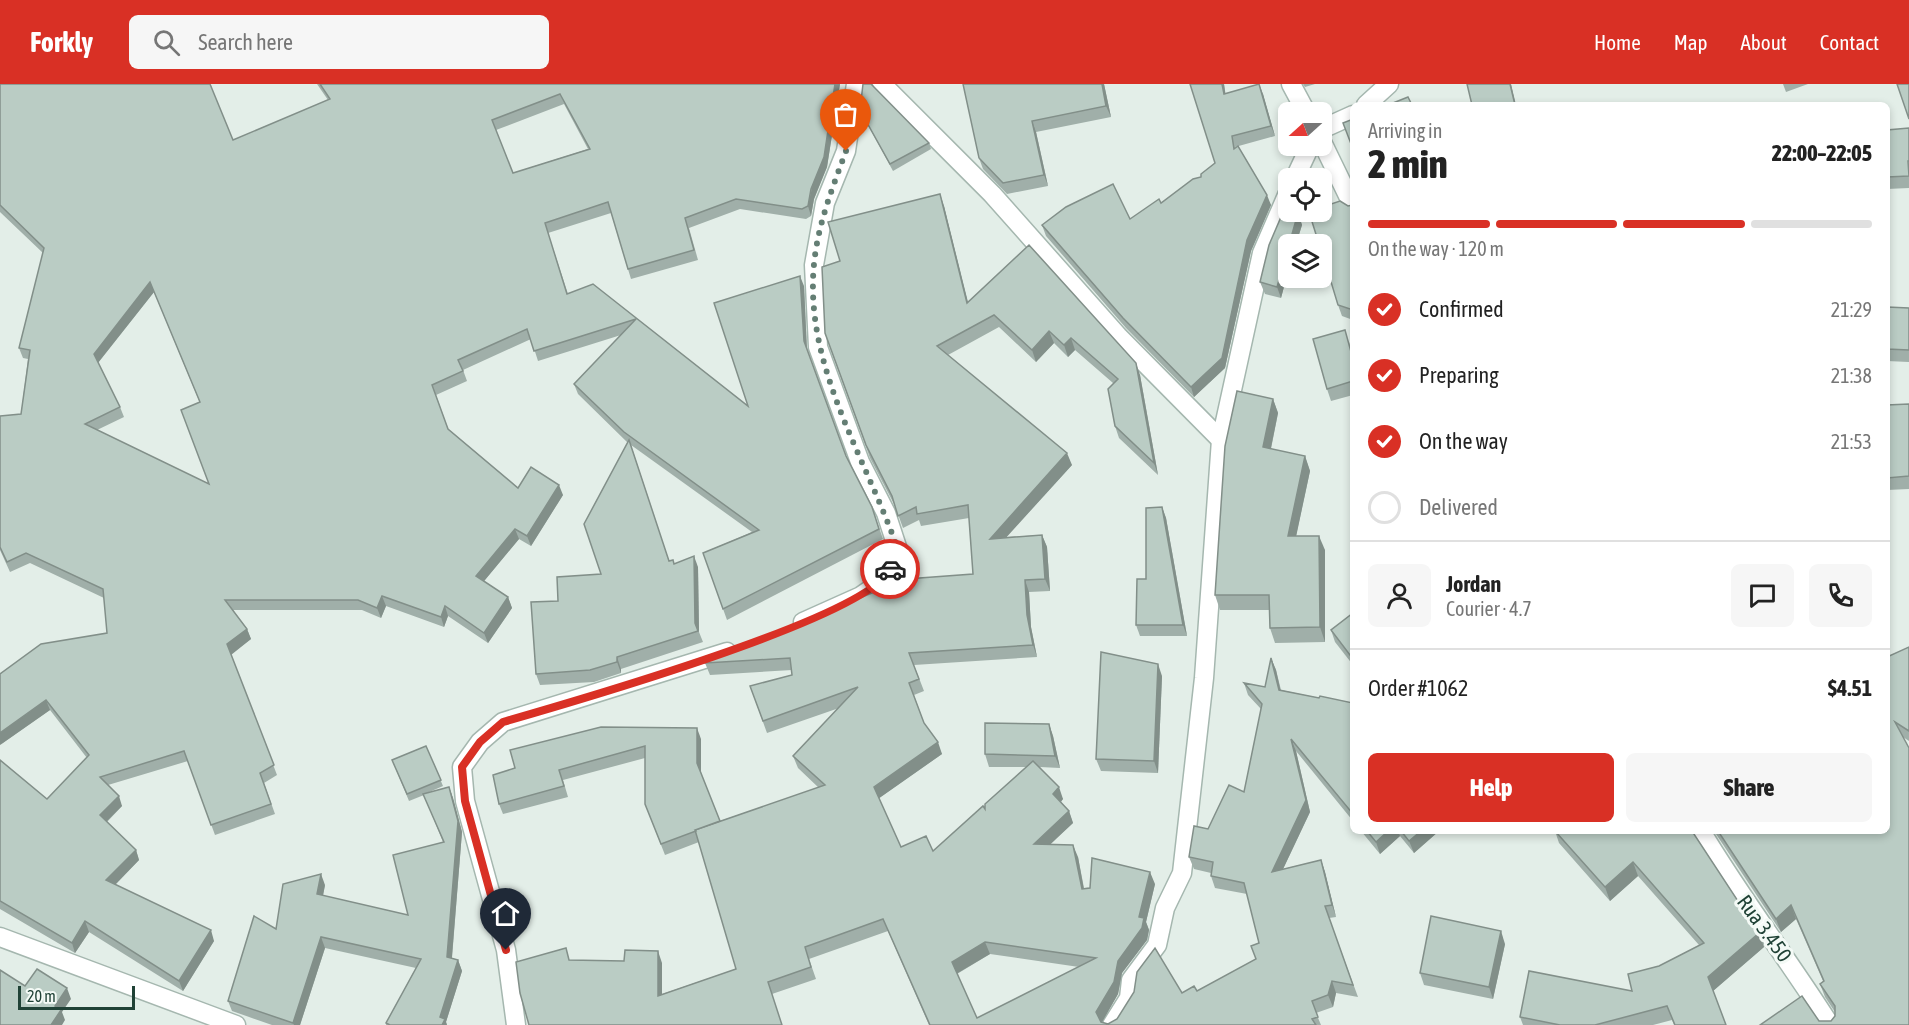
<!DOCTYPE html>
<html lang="en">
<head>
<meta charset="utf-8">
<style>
  :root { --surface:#fff; --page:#f6f6f6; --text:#222; --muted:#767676; --line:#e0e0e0; --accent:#d93025 }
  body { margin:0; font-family:"Asap Condensed",sans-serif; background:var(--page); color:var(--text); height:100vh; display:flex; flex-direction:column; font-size:22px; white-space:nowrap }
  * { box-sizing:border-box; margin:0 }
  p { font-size:20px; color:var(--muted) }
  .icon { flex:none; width:33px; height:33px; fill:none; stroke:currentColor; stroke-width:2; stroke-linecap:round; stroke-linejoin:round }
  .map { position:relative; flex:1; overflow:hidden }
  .sheet { position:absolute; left:1350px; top:18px; width:540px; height:732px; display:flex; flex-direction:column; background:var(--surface); border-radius:9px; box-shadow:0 3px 9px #0003 }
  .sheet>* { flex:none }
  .needle { width:39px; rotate:249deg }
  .buttons { position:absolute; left:1278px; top:18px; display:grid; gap:12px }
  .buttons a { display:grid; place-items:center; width:54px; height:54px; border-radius:9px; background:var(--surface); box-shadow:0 3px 9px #0003; font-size:30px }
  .scale { position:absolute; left:18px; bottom:15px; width:117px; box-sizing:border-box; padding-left:6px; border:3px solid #204236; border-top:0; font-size:16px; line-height:21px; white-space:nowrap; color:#204236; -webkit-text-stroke:4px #f4faf6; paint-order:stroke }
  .pin { position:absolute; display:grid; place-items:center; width:51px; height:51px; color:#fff; margin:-62px -26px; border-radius:50% 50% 50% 0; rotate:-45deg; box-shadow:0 0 6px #0007 }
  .pin .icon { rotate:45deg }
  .courier { position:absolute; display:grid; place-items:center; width:60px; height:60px; margin:-30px; border:4px solid #d93025; border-radius:50%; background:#fff; color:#222; box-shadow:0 2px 8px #0007 }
  .head em { font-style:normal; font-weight:800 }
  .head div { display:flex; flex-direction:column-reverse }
  .head { display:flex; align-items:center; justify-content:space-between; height:102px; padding:0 18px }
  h1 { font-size:39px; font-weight:800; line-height:45px }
  .bar { display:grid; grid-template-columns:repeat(4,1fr); gap:9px 6px; align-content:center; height:72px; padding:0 18px }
  .bar i { height:8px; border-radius:4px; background:var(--line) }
  .bar .current { background:var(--accent) }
  .bar p { grid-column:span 4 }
  .line { display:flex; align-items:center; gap:15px; padding:0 18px; border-top:2px solid var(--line) }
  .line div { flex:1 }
  .round { display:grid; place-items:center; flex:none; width:63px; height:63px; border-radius:9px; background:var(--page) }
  ol { padding:0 18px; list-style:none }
  li { display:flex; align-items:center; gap:18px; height:66px }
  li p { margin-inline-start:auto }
  li .icon { padding:6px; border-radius:50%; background:var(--accent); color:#fff; stroke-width:4 }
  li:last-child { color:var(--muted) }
  li i { width:33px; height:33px; border:3px solid var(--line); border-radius:50% }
  .action { display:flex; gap:12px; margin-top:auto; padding:12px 18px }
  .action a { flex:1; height:69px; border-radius:9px; background:var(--accent); color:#fff; font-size:24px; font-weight:800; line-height:69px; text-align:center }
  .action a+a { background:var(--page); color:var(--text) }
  header { display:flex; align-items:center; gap:36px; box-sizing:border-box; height:84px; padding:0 30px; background:var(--accent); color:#fff }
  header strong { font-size:28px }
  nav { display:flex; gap:33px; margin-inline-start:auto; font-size:21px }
  .search { width:420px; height:54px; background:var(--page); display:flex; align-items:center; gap:15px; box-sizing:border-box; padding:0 21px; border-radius:9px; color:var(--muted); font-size:22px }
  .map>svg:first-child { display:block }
</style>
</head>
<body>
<header>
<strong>Forkly</strong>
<div class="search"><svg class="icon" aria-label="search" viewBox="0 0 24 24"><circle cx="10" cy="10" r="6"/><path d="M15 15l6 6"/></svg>Search here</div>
<nav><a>Home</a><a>Map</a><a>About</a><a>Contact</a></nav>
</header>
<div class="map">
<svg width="1909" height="941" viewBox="0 0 1909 941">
  <rect width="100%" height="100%" fill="#e3eee8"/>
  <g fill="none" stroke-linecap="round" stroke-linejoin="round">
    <defs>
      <g id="minor">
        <polyline points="882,0 992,110 1118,252 1221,356"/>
        <polyline points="1291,0 1306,28"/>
        <polyline points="1366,21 1389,0"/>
        <polyline points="1322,45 1353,31"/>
        <polyline points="1322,58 1353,122"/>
        <polyline points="1295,94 1310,62"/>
        <polyline points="803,538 861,512 887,494 898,466 886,429 860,378 818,263 814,181 825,119 846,67 856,0"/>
        <path d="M 1701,747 C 1741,814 1788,875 1830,941"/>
        <polyline points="0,853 236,941"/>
        <polyline points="516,941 506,866 465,717 462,683 480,658 503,638 727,568"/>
        <polyline points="1112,941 1129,914 1131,896 1157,861 1165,824 1182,789 1204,594 1221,356 1262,169 1288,109"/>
      </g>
    </defs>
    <use href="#minor" stroke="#a5b7af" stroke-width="21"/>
    <use href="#minor" stroke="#fff" stroke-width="18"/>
  </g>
  <g fill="#a0afa9" fill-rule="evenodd">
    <path d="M 0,0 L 233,56 L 328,16 L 317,0 L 840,0 L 827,83 L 814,115 L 811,132 L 806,135 L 740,125 L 689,144 L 698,176 L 631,195 L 611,129 L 548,149 L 568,210 L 593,200 L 748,322 L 804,202 L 807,267 L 846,372 L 872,423 L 883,455 L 727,536 L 703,469 L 752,448 L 631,361 L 669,477 L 674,480 L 698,483 L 699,548 L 703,558 L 621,585 L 621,589 L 594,598 L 540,601 L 536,590 L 558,517 L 601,490 L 628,359 L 578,310 L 574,300 L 621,251 L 538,277 L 531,255 L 463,286 L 467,297 L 436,311 L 448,345 L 518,404 L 563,411 L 531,462 L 519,455 L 484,497 L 508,513 L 512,524 L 488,559 L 448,532 L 444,543 L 386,522 L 381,534 L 362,526 L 233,526 L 247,545 L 251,555 L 231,570 L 277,691 L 264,699 L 275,730 L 215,751 L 188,677 L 108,701 L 122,722 L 107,738 L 136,766 L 139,776 L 115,801 L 214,857 L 183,907 L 89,848 L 75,869 L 0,825 L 0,676 L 47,715 L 87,674 L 50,626 L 0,661 L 107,549 L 104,514 L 30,479 L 10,488 L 0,466 L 0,332 L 21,330 L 28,275 L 23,274 L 19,264 L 43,169 L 0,128 ZM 564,20 L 588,65 L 513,89 L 496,46 ZM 154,208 L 200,319 L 209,400 L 97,346 L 124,333 L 120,323 L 98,279 Z"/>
    <polygon points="963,0 1104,0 1111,33 1036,48 1048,102 1007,110 983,85 979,74"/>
    <polygon points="1224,0 1225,9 1263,10 1275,52 1235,63 1271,121 1251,167 1225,284 1194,313 1126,244 1046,152 1042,141 1130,135 1161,119 1201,93 1215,79"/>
    <polygon points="1303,0 1315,0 1305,3"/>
    <polygon points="1783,0 1808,0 1786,8"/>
    <polygon points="860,26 929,59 931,65 893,87 863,32"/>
    <polygon points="1909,44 1909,104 1887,105 1887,46"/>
    <polygon points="1353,121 1353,236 1342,232 1338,221 1348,122"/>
    <path d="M 944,122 L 968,218 L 1029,161 L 1140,291 L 1158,391 L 1119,354 L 1115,342 L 1113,299 L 1075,266 L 1068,273 L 1054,259 L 1036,278 L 999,243 L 948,271 L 1072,381 L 1006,453 L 1042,451 L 1047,463 L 1050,507 L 1029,508 L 1031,543 L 1037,573 L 914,581 L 924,607 L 914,611 L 924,639 L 942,670 L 879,714 L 901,763 L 933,767 L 985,725 L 1026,683 L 989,683 L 985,670 L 1049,640 L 1053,652 L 1060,684 L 1040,683 L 1063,715 L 1061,718 L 1069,727 L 1073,739 L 1050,760 L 1078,773 L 1084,804 L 1155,800 L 1146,838 L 1149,846 L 1147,856 L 1122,889 L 1118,910 L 1102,938 L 1108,940 L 1182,909 L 1197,907 L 1256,875 L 1259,859 L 1247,810 L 1215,804 L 1211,792 L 1211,789 L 1194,785 L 1189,773 L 1208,745 L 1244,708 L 1261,625 L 1248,611 L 1244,599 L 1265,603 L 1271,574 L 1276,586 L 1281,606 L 1319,614 L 1353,619 L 1353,737 L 1296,667 L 1310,728 L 1283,785 L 1321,776 L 1325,788 L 1336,833 L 1329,834 L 1358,913 L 1336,909 L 1333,923 L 1316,929 L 1321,941 L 929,941 L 888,847 L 809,875 L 816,895 L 772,910 L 529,941 L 570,876 L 662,879 L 662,910 L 736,885 L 699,758 L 665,771 L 645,720 L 645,674 L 563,696 L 568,713 L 503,730 L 499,720 L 515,684 L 510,666 L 701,655 L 701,690 L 720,737 L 819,704 L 798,684 L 793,672 L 839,624 L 767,649 L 750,602 L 792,591 L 792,586 L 710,591 L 705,579 L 973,490 L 969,434 L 921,442 L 919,436 L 903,444 L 895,422 L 870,374 L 825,249 L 840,177 ZM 990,870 L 1079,883 L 977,934 L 957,890 Z"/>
    <polygon points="1298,129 1302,141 1296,160 1288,160 1288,188 1281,214 1265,210 1260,198"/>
    <polygon points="1887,223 1909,224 1909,278 1887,277"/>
    <polygon points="1349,258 1353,272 1353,311 1331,317 1327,305"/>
    <polygon points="1273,315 1278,329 1271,365 1305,372 1310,387 1296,452 1325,466 1325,558 1275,559 1270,544 1269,526 1220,526 1215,511"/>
    <polygon points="1909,320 1909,405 1887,406 1887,321"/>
    <polygon points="1162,423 1166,434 1187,552 1140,552 1136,541"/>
    <polygon points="1353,529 1353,581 1335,558 1331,546"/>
    <polygon points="1909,563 1909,657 1903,653 1909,941 1819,937 1831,937 1835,932 1835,928 1825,913 1820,900 1823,897 1796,835 1781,848 1714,747 1887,747 1887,573"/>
    <polygon points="1162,592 1158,689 1101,687 1096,675"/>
    <polygon points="426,662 443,702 427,709 449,703 453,714 462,748 452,874 458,876 462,887 446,938 447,941 386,941 386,939 416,884 325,864 300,941 272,941 232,927 228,917 276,845 325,801 323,812 408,831 443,758 424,711 409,717 392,676"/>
    <polygon points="1361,747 1439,747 1414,769 1400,752 1380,770"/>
    <polygon points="1555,747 1692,747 1759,849 1764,863 1713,907 1726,941 1674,941 1672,936 1653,941 1523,941 1520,933 1632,907 1659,882 1699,861 1638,792 1610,817 1559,759"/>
    <polygon points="1505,860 1493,915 1424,901 1420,889"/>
  </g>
  <g fill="#828f89">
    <polygon points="835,0 840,0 827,83 814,115 811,132 808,122"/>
    <polygon points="1102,0 1104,0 1111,33 1106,22"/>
    <polygon points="1222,0 1224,0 1227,20 1224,10"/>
    <polygon points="1259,0 1263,10 1275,52 1271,42"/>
    <polygon points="1510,0 1511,0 1516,21 1515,21"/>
    <polygon points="1032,37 1036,48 1048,102 1044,91"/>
    <polygon points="940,110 944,122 971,231 967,219"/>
    <polygon points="1267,111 1271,121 1251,167 1225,284 1194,313 1191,303 1247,156"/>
    <polygon points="1298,129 1302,141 1296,160 1289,160"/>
    <polygon points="1288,162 1288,188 1281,214 1277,203"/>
    <polygon points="800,192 804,202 807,267 804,257"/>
    <polygon points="150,198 154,208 97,280 94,270"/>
    <polygon points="1049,247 1054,259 1036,278 1032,266"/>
    <polygon points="1071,254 1075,266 1068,273 1064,261"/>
    <polygon points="1136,279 1140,291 1158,391 1154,379"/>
    <polygon points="1273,315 1278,329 1268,378 1263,363"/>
    <polygon points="1067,369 1072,381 994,467 990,455"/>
    <polygon points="1305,372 1310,387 1293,467 1288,452"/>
    <polygon points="559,401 563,411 531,462 527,452"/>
    <polygon points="1162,423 1166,434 1187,552 1183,541"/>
    <polygon points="515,445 519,455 480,502 476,492"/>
    <polygon points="1042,451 1047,463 1050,507 1045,495"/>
    <polygon points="1319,452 1325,466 1325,558 1320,543"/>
    <polygon points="694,472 698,483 699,548 695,539"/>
    <polygon points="1025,496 1029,508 1031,543 1037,573 1033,561 1027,531"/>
    <polygon points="382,512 386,522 381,534 377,524"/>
    <polygon points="508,513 512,524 488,559 484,549"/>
    <polygon points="445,522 448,532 444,543 441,533"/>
    <polygon points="247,545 251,555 231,571 227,560"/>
    <polygon points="617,573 621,585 621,589 617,578"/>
    <polygon points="1271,574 1276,586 1283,618 1279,606"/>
    <polygon points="1158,580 1162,592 1158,689 1154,677"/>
    <polygon points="46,616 50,626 0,661 0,649"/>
    <polygon points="1049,640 1053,652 1060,684 1055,672"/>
    <polygon points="697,644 701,655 701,690 697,679"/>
    <polygon points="1291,655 1296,667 1310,728 1276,800 1272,788"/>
    <polygon points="938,658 942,670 878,715 874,703"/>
    <polygon points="449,703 453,714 462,748 451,884 447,873"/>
    <polygon points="1059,703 1063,715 1057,722 1053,710"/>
    <polygon points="119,712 122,722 103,741 100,731"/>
    <polygon points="1069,727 1073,739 1038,772 1034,760"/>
    <polygon points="1388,747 1398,747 1400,752 1380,770 1376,758"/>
    <polygon points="1421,747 1439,747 1414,769 1409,757"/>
    <polygon points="1073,761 1078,773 1086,817 1082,805"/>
    <polygon points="136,766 139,776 110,806 106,796"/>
    <polygon points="1321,776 1325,788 1336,833 1332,821"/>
    <polygon points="1633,778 1638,792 1610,817 1605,803"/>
    <polygon points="1150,788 1155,800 1146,838 1149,846 1147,856 1122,889 1118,910 1101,940 1096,928 1118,877 1139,833"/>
    <polygon points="321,790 325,801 321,821 317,810"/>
    <polygon points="1791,821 1796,835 1781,848 1776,835"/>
    <polygon points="85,837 89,848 75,869 72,859"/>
    <polygon points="211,846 214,857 183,907 179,897"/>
    <polygon points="1501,847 1505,860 1493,915 1489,903"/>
    <polygon points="1759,849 1764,863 1713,907 1708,893"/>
    <polygon points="321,853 325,864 300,941 294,941 293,939"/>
    <polygon points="985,858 990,870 956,890 952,878"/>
    <polygon points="658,867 662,879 662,924 658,912"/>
    <polygon points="458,876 462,887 446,938 447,941 442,941 440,933"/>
    <polygon points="1332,897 1336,909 1333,923 1328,911"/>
    <polygon points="67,904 71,915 62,928 65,936 62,941 51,941 55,922"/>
  </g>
  <g fill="#baccc4" stroke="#828f89" stroke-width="1.5" fill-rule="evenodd">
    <path d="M 0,0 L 210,0 L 233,56 L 330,15 L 320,0 L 835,0 L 824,73 L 811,105 L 808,122 L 802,125 L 736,115 L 685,134 L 694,166 L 628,185 L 608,118 L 545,139 L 567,210 L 593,200 L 748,322 L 714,219 L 800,192 L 804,257 L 846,372 L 872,423 L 879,445 L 723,525 L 703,469 L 759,446 L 624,348 L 574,300 L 636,235 L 534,267 L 527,245 L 458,276 L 463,287 L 432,301 L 448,345 L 518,404 L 531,383 L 559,401 L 527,452 L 515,445 L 476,492 L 508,513 L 484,549 L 445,522 L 441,533 L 382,512 L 377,524 L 358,516 L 225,516 L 247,545 L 227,560 L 274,681 L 260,689 L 271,720 L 211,741 L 184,667 L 100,693 L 119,712 L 100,731 L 136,766 L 106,796 L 211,846 L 179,897 L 85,837 L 72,859 L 0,817 L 0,676 L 47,715 L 89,671 L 46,616 L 0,649 L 0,590 L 41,560 L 107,549 L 103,505 L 26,469 L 7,478 L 0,463 L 0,332 L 21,330 L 30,266 L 19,264 L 44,164 L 0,121 ZM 560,10 L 590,65 L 513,89 L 492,36 ZM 150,198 L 200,318 L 181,326 L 209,400 L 85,340 L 120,323 L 94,270 Z"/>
    <polygon points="863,0 871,0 929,59 890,80 860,26"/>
    <polygon points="963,0 1102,0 1106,22 1032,37 1044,91 1003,99 979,74"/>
    <polygon points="1190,0 1222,0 1224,10 1259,0 1271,42 1232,52 1234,65 1238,62 1267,111 1247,156 1222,274 1191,303 1123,234 1042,141 1066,123 1113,100 1130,135 1159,115 1161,119 1193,95 1201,93 1201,90 1215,79"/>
    <polygon points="1467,0 1510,0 1515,21 1472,21"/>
    <polygon points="1897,0 1909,0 1909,35"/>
    <polygon points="1408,13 1412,21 1388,21"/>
    <polygon points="1353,35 1353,65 1343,39"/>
    <polygon points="1909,44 1909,77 1908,77 1909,92 1887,93 1887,46"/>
    <path d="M 940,110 L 967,219 L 1029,161 L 1136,279 L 1154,379 L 1115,342 L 1108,305 L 1118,295 L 1071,254 L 1064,261 L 1049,247 L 1032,266 L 994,231 L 937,262 L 1067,369 L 990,455 L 1042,451 L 1045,495 L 1025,496 L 1027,531 L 1033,561 L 909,569 L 919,595 L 909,599 L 924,639 L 938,658 L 874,703 L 901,763 L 926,752 L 933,767 L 983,722 L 985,725 L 985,720 L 1033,677 L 1059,703 L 1053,710 L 1069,727 L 1034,760 L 1073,761 L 1082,805 L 1090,804 L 1092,774 L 1150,788 L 1139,833 L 1144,834 L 1142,844 L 1118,877 L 1114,898 L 1096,928 L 1101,938 L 1108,940 L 1117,935 L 1134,908 L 1137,888 L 1155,864 L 1182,909 L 1194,902 L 1197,907 L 1256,875 L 1251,862 L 1259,859 L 1244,799 L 1211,792 L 1213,778 L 1189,773 L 1194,742 L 1208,745 L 1229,701 L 1244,708 L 1262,620 L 1244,599 L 1265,603 L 1271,574 L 1279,606 L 1319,614 L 1320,612 L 1353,619 L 1353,730 L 1291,655 L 1306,716 L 1272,788 L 1321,776 L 1332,821 L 1325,822 L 1353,901 L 1332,897 L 1328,911 L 1312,917 L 1318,933 L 1312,935 L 1316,941 L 930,941 L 883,835 L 805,863 L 811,883 L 768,898 L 782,941 L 529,941 L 520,909 L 516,878 L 566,864 L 569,876 L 624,877 L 625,866 L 658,867 L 658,912 L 736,885 L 695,746 L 825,701 L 793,672 L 858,603 L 763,637 L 750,602 L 792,591 L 790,574 L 705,579 L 704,573 L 755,557 L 906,495 L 973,490 L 968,421 L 917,430 L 916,423 L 898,432 L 892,412 L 866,361 L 825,249 L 822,183 L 840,177 L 828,138 ZM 985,858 L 1096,874 L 977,934 L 952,878 Z"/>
    <polygon points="1340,117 1348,122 1353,121 1353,226 1338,221 1322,168 1322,160 1319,160 1309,128 1322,128 1322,123"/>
    <polygon points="1298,129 1277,203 1260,198 1269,161 1281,133"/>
    <polygon points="1887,223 1909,224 1909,266 1887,265"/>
    <polygon points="1345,246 1353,275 1353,297 1327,305 1313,255"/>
    <polygon points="1237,307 1273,315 1263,363 1305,372 1288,452 1319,452 1320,543 1270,544 1269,511 1215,511 1225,362"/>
    <polygon points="1909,320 1909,392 1887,394 1887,321"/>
    <polygon points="629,356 669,477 673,476 674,480 694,472 695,539 698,547 617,573 617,578 590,586 536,590 531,518 558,517 557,493 601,490 584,440"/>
    <polygon points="1162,423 1183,541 1136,541 1137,495 1146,495 1146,424"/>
    <polygon points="1353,529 1353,575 1331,546"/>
    <polygon points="1909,563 1909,647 1895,638 1909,664 1909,941 1760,941 1802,912 1819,937 1831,937 1835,932 1835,922 1820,900 1824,897 1791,821 1776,835 1718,747 1887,747 1887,573"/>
    <polygon points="1101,568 1158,580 1154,677 1096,675"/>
    <polygon points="985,639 1049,640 1055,672 985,670"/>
    <polygon points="601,643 697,644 697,679 720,737 695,746 696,747 661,760 645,720 645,662 559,686 564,702 499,720 493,691 515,684 510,666"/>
    <polygon points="426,662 441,696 407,710 392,676"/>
    <polygon points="449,703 458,737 447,873 458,876 440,933 445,935 442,941 390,941 386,939 421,875 321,853 293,939 228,917 254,832 276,845 283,800 321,790 317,810 408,831 393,771 444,758 423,710"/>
    <polygon points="1367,747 1388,747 1376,758"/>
    <polygon points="1401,747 1421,747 1409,757"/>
    <polygon points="1555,747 1692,747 1759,849 1708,893 1726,941 1675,941 1667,922 1595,941 1560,941 1520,933 1529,887 1632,907 1628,890 1659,882 1704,859 1633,778 1605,803"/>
    <polygon points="1431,832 1501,847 1489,903 1420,889"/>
    <polygon points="37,885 67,904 55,922 61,926 51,941 0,941 0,886 25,902"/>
  </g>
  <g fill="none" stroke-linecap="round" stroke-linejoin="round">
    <path stroke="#647e74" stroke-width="6" stroke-dasharray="0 10.8" d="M 846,67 C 832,105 818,140 814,180 C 804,283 866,373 898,466 L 890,485"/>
    <path stroke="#d93025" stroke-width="8" d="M 506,866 L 465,717 L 462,683 L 480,658 L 503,638 C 565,620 869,534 890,485"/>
  </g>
  <g text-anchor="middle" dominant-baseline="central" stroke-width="6" stroke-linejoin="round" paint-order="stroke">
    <g font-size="21" fill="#204236" stroke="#f4faf6">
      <text transform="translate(1765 844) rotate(54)">Rua 3.450</text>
    </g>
  </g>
</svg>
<div class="buttons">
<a><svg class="needle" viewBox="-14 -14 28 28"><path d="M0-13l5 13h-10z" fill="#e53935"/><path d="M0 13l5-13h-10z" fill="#767676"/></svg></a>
<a><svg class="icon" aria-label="locate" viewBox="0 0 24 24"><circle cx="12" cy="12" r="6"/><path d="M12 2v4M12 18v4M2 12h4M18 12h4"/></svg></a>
<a><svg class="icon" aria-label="layers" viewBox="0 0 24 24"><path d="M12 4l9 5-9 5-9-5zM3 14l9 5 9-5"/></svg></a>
</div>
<div class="scale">20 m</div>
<div class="pin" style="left:846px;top:67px;background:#ea580c"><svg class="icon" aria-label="bag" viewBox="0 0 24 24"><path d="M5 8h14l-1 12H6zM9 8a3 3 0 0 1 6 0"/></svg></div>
<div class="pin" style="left:506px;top:866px;background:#1f2937"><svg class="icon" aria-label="home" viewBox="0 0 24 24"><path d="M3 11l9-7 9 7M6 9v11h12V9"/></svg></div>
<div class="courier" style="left:890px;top:485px"><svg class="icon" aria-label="car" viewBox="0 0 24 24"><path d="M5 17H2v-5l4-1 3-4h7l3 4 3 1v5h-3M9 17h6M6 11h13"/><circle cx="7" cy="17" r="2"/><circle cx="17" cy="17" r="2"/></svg></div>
<section class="sheet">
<div class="head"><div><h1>2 min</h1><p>Arriving in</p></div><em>22:00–22:05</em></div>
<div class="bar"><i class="current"></i><i class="current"></i><i class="current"></i><i></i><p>On the way · 120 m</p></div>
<ol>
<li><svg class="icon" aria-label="check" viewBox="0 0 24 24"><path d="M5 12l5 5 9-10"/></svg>Confirmed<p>21:29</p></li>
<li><svg class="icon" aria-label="check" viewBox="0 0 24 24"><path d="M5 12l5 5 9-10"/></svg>Preparing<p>21:38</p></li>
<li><svg class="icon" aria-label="check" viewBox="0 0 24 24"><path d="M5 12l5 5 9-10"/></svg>On the way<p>21:53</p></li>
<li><i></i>Delivered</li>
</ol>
<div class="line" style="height:108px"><a class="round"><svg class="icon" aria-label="person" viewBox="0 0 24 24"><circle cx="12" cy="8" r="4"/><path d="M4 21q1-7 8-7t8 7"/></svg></a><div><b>Jordan</b><p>Courier · 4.7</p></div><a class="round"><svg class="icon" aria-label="chat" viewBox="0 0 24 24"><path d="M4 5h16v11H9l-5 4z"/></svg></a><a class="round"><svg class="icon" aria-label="phone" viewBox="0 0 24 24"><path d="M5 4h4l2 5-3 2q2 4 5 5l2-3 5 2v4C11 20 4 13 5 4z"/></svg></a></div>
<div class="line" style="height:78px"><div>Order #1062</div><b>$4.51</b></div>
<div class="action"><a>Help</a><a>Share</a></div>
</section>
</div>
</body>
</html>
